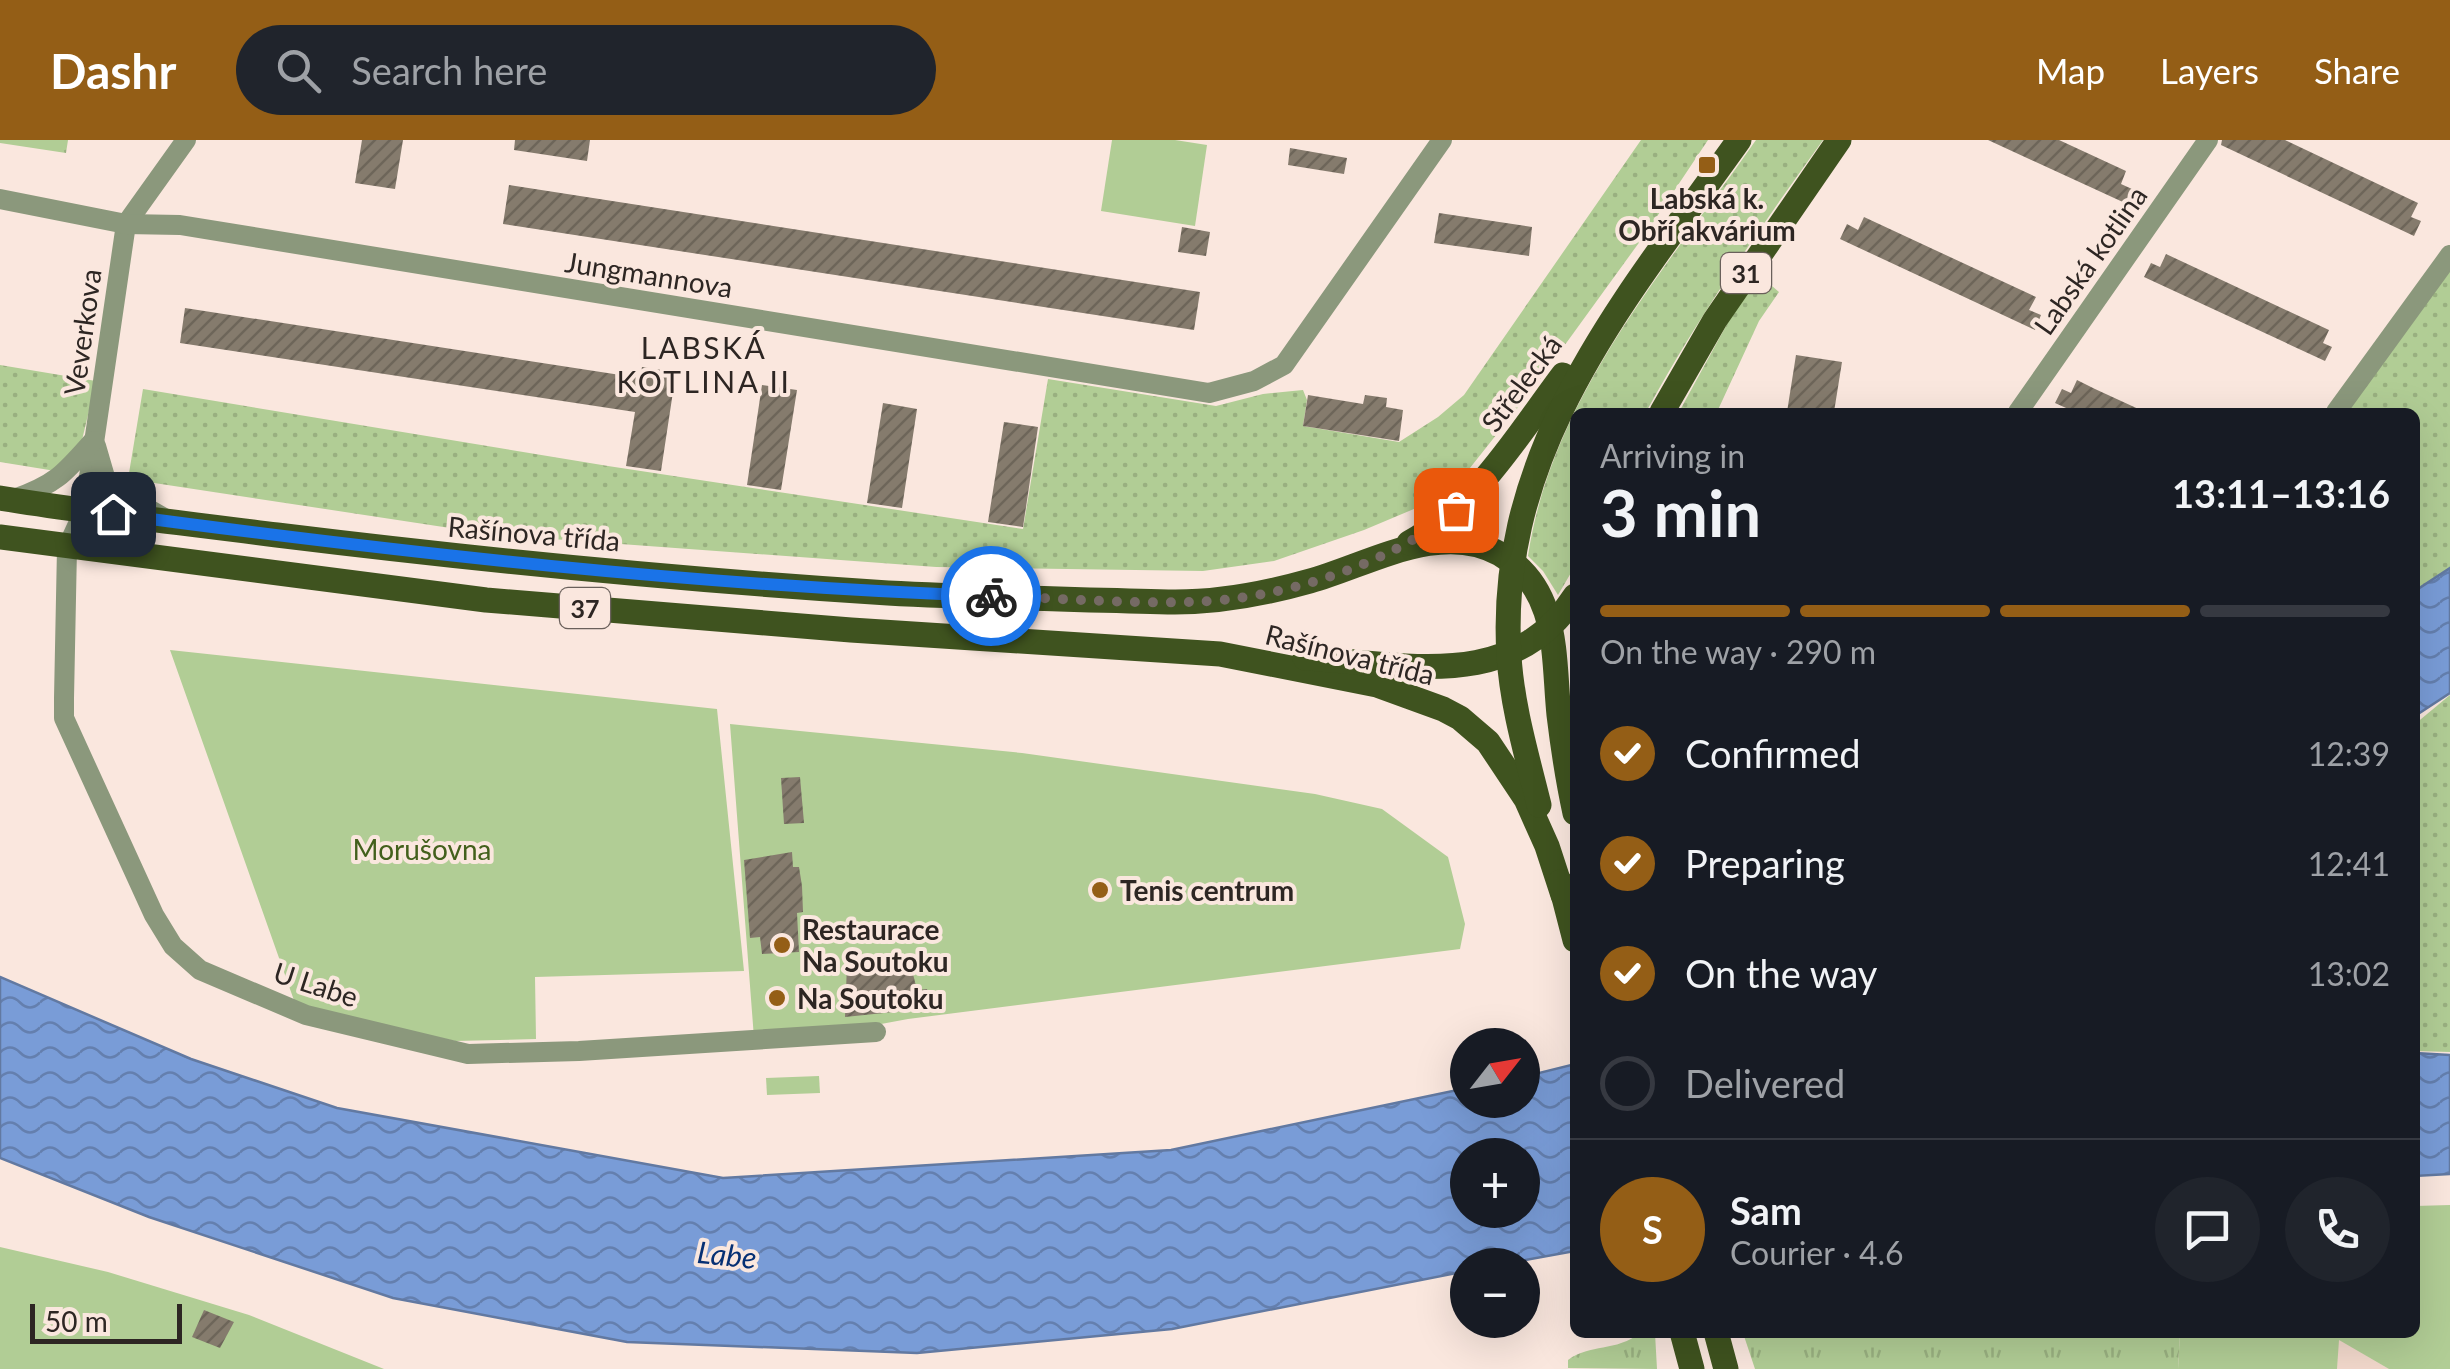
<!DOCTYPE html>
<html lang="en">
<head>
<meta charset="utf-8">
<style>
  :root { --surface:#171b24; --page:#20242c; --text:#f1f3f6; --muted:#9ea1a6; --line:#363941; --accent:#945e16 }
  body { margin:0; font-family:Lato,sans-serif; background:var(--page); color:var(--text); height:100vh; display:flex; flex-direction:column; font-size:38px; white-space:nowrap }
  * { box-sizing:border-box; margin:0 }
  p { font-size:32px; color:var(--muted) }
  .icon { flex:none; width:55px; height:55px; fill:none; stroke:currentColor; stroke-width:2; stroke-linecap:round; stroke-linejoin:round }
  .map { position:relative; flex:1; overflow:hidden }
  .drawer { position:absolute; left:1570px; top:268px; width:850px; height:930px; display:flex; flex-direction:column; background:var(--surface); border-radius:15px; box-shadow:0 10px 40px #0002 }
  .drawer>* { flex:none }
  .needle { width:65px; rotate:59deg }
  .controls { position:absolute; left:1450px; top:888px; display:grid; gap:20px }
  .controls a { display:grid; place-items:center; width:90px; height:90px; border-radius:50%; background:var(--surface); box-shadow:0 10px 40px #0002; font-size:50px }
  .scale { position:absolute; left:30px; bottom:25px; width:152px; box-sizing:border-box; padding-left:10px; border:5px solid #2d2623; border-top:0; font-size:28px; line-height:35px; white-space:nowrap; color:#2d2623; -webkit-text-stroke:8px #fae7de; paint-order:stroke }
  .pin { position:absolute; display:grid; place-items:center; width:85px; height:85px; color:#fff; margin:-42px; border-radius:20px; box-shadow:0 5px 15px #0006 }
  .courier { position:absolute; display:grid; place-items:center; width:100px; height:100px; margin:-50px; border:8px solid #1a73e8; border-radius:50%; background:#fff; color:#222; box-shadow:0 2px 12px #0007 }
  .headline em { font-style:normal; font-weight:700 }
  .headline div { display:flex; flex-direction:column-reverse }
  .headline { display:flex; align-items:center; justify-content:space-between; height:170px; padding:0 30px }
  h1 { font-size:65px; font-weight:700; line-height:75px }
  .bar { display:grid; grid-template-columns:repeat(4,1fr); gap:15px 10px; align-content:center; height:120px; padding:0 30px }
  .bar i { height:12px; border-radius:8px; background:var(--line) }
  .bar .selected { background:var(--accent) }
  .bar p { grid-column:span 4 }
  .line { display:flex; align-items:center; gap:25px; padding:0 30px; border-top:2px solid var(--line) }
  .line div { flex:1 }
  .round { display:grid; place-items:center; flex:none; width:105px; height:105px; border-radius:52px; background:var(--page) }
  ol { padding:0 30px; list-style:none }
  li { display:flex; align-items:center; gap:30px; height:110px }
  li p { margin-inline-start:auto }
  li .icon { padding:10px; border-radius:50%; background:var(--accent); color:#fff; stroke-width:4 }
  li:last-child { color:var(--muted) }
  li i { width:55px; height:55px; border:5px solid var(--line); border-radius:50% }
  header { display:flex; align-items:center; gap:60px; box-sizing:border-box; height:140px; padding:0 50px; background:var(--accent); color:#fff }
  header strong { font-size:48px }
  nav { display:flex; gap:55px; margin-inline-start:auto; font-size:35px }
  .search { width:700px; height:90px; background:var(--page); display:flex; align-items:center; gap:25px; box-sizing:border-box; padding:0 35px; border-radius:55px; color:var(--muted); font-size:38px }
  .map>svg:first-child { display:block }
</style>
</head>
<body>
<header>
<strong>Dashr</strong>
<div class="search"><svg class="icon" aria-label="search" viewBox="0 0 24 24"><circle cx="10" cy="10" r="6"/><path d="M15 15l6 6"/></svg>Search here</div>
<nav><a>Map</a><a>Layers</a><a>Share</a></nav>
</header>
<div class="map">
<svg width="2450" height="1229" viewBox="0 0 2450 1229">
  <defs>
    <pattern id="grass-tufts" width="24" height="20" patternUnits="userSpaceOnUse" patternTransform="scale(2.5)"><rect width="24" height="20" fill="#b1cd95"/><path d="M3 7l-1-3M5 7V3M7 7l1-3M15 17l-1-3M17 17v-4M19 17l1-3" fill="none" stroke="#99b080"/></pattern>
    <pattern id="park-dots" width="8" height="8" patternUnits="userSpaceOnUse" patternTransform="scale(2.5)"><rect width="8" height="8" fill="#b1cd95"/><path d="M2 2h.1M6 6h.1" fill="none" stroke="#99b080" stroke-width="1.8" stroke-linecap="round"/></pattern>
    <pattern id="water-waves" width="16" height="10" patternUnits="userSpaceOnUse" patternTransform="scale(2.5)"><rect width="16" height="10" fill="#799cd7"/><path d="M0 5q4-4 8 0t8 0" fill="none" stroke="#647fae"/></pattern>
    <pattern id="building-hatch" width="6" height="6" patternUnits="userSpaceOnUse" patternTransform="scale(2.5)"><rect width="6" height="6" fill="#857b6d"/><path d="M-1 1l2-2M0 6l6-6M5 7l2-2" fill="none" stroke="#6d6559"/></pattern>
  </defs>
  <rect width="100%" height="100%" fill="#fae7de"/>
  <polygon fill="#f3d9cc" points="2338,1199 2389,1229 2337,1229"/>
  <g fill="url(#grass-tufts)">
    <polygon points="0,0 68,0 66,13 0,3"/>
    <path d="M 1642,1192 L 1655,1193 L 1657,1229 L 1568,1228 L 1568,1220 C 1591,1203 1614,1213 1642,1192 Z"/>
    <polygon points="1743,1193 2180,1193 2178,1229 1755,1229"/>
  </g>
  <g fill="url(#park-dots)">
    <polygon points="1641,0 1708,0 1646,93 1538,242 1466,333 1421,366 1364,390 1274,421 1203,431 936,427 496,395 128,339 143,249 608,326 1023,389 1048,239 1216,266 1263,254 1303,250 1307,260 1303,286 1399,302 1438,277 1464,255"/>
    <path d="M 1756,0 L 1823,0 C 1759,89 1698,177 1646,272 L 1575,272 L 1575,426 L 1558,455 L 1543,431 L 1528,416 C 1552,256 1666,129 1756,0 Z"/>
    <polygon points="2450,123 2450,428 2415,451 2415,272 2344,272"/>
    <polygon points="1758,134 1779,152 1759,181 1717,272 1679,272 1732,175"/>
    <polygon points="0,225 96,241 74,334 0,322"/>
    <polygon points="2450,555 2450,912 2415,911 2415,584"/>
  </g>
  <g fill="#b1cd95">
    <polygon points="1112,0 1175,0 1207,5 1195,86 1101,71"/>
    <polygon points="170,510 717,569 744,831 535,837 536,899 455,901 296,866"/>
    <polygon points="730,584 1022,613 1315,654 1382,669 1448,717 1465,784 1460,809 908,879 838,892 754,898"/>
    <polygon points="819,936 820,953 767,955 766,938"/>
    <polygon points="2450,1065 2450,1229 2389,1229 2339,1200 2337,1229 2178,1229 2180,1193 2415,1192 2415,1066"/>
    <polygon points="0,1107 108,1132 249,1175 384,1229 0,1229"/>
  </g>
  <g fill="url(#water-waves)" stroke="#6279a1" stroke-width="2.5" fill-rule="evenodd">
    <polygon points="2450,428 2450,553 2415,576 2415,451"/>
    <path d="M 0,837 L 191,919 L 337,968 L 723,1038 L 1171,1010 L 1467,948 L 1468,960 L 1522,960 L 1523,937 L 1575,924 L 1575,1111 L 1498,1125 L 1468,1125 L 1467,1131 L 1172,1189 L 917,1213 L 627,1202 L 393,1158 L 149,1077 L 0,1018 ZM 1468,1015 L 1522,1015 L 1522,1070 L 1468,1070 Z"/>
    <polygon points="2415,913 2450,915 2450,1034 2415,1036"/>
  </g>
  <g fill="url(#building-hatch)">
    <polygon points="362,0 403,0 395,49 355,43"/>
    <polygon points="515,0 590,0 587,21 514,10"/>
    <polygon points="1988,0 2059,0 2126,31 2121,44 2132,49 2125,63"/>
    <polygon points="2222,0 2285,0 2418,63 2411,77 2421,81 2414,96 2221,5"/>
    <polygon points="1290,8 1347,18 1344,34 1288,25"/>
    <polygon points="509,45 1200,152 1194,190 503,84"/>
    <polygon points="1439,73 1532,87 1529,116 1434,103"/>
    <polygon points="1864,77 2036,157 2029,170 2041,175 2035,190 1840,99 1847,84 1858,90"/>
    <polygon points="1182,87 1210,92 1206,116 1178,112"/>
    <polygon points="2166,114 2329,190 2323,203 2332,207 2325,221 2144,137 2151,123 2160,127"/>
    <polygon points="185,168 640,238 642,227 676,232 661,331 626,326 635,272 180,203"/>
    <polygon points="1796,215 1842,222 1834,272 1787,272"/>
    <polygon points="2077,240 2095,249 2145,272 2075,272 2055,263 2062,249 2071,253"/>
    <polygon points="762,245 797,250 781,350 747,345"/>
    <polygon points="1308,255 1363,264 1365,255 1387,258 1386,267 1403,270 1399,301 1303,286"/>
    <polygon points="883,263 917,269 902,368 867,363"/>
    <polygon points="1004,282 1038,287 1023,387 988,382"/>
    <polygon points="800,637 804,683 784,684 781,638"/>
    <polygon points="792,712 793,727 799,727 802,746 803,772 797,773 799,812 762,814 760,797 750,798 744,720"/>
    <polygon points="909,818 917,850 927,849 932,868 845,877 847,824"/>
    <polygon points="204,1170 234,1182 220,1208 192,1197"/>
  </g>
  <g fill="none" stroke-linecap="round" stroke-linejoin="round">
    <g stroke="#8b987c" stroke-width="20">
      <polyline points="186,0 126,84 84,371 67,408 64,558 64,578 154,775 173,806 200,830 306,875 468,914 579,911 876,892"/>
      <polyline points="0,59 126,84 180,85 1209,253 1254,241 1284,225 1442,0"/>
      <polyline points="2018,272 2208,0"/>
      <polyline points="2336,272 2450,115"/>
      <polyline points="96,306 105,337 124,355 166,379"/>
      <path d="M 14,359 C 56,344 64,334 93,301"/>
    </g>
    <g stroke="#3f531f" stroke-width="25">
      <polyline points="1662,272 1715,180 1839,0"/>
      <path d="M 0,358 C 92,373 185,383 277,395 C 480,420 684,440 888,453 C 981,458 1075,459 1168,462 C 1216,463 1264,454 1310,441 C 1368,425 1441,380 1500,414 C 1560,449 1553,516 1559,575 C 1563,608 1568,641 1575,673"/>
      <polyline points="0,397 486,460 851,490 1220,514 1377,545 1443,569 1460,578 1488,602 1526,659 1547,706 1563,755"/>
      <path d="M 1409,403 C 1477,365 1517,296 1563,235"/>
      <path d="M 1305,518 C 1403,523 1512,554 1575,456"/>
      <path d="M 1539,665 C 1527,616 1512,566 1509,516 C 1496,308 1626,159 1739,0"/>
      <polyline points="1560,742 1575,800"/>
      <polyline points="1682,1192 1692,1229"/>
      <polyline points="1716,1192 1726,1229"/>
    </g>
  </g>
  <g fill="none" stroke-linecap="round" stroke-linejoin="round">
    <path stroke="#756a64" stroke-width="10" stroke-dasharray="0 18" d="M 991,456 C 1058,458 1125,464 1191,462 C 1279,460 1388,426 1456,370"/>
    <path stroke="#1a73e8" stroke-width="12" d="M 113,374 C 404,413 697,446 991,456"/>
  </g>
  <g fill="#945e16" stroke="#fae7de" stroke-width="4">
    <rect x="1697" y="15" width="20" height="20" rx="5"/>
    <circle cx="1100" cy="750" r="10"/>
    <circle cx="782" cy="805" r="10"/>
    <circle cx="777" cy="858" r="10"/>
  </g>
  <g text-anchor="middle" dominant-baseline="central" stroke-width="8" stroke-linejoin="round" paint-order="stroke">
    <g fill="#fae7de" stroke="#6a605b" stroke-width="2.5">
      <rect x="1721" y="113" width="50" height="40" rx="8"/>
      <rect x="560" y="448" width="50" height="40" rx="8"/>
    </g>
    <g font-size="25" font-weight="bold" fill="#2d2623">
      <text x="1746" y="133">31</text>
      <text x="585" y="468">37</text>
    </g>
    <g font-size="28" font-weight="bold" fill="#2d2623" stroke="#fae7de" text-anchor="start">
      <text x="1707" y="58" text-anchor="middle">Labská k.<tspan x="1707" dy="32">Obří akvárium</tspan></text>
      <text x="1120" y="750">Tenis centrum</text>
      <text x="802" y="789">Restaurace<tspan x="802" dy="32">Na Soutoku</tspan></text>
      <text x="797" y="858">Na Soutoku</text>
    </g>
    <g font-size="28" fill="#2d2623" stroke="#fae7de">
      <text transform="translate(2090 120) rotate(-55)">Labská kotlina</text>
      <text transform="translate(649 134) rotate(9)">Jungmannova</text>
      <text transform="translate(82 192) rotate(-82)">Veverkova</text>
      <text transform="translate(1521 243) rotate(-53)">Střelecká</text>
      <text transform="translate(534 393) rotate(5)">Rašínova třída</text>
      <text transform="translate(1350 514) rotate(14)">Rašínova třída</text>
      <text transform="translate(316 844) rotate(18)">U Labe</text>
    </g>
    <g font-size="28" fill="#43601c" stroke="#fae7de">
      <text x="422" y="709">Morušovna</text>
    </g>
    <g font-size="30" letter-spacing="2.5" fill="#2d2623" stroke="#fae7de">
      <text x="704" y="207">LABSKÁ<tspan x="704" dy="34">KOTLINA II</tspan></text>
    </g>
    <g font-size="30" font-style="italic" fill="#063074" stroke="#fae7de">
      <text transform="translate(727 1114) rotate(6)">Labe</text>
    </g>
  </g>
</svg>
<div class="controls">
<a><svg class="needle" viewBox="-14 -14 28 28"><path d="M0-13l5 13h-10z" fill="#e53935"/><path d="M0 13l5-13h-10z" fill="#9ea1a6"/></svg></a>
<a>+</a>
<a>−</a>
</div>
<div class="scale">50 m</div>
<div class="pin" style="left:1456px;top:370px;background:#ea580c"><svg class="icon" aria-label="bag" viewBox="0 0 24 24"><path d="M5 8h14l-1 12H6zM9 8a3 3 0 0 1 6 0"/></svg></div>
<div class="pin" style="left:113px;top:374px;background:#1f2937"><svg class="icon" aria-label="home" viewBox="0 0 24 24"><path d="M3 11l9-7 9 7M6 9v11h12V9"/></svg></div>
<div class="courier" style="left:991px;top:456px"><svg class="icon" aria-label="bike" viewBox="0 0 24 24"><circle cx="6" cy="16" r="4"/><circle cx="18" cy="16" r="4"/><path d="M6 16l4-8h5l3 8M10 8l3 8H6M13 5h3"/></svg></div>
<section class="drawer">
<div class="headline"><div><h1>3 min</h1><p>Arriving in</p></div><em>13:11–13:16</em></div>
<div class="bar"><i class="selected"></i><i class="selected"></i><i class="selected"></i><i></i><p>On the way · 290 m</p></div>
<ol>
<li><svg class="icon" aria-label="check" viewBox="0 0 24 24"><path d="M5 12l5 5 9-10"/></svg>Confirmed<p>12:39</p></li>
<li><svg class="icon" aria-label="check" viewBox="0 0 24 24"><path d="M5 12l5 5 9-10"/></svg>Preparing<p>12:41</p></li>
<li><svg class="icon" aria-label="check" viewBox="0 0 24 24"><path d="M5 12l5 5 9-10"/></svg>On the way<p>13:02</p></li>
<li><i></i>Delivered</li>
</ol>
<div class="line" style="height:180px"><b class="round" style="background:var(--accent);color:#fff">S</b><div><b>Sam</b><p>Courier · 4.6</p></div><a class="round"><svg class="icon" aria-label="chat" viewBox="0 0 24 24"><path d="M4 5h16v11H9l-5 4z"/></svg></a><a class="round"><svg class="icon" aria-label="phone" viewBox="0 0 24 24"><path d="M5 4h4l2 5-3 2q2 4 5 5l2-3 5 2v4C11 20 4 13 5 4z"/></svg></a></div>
</section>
</div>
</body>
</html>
